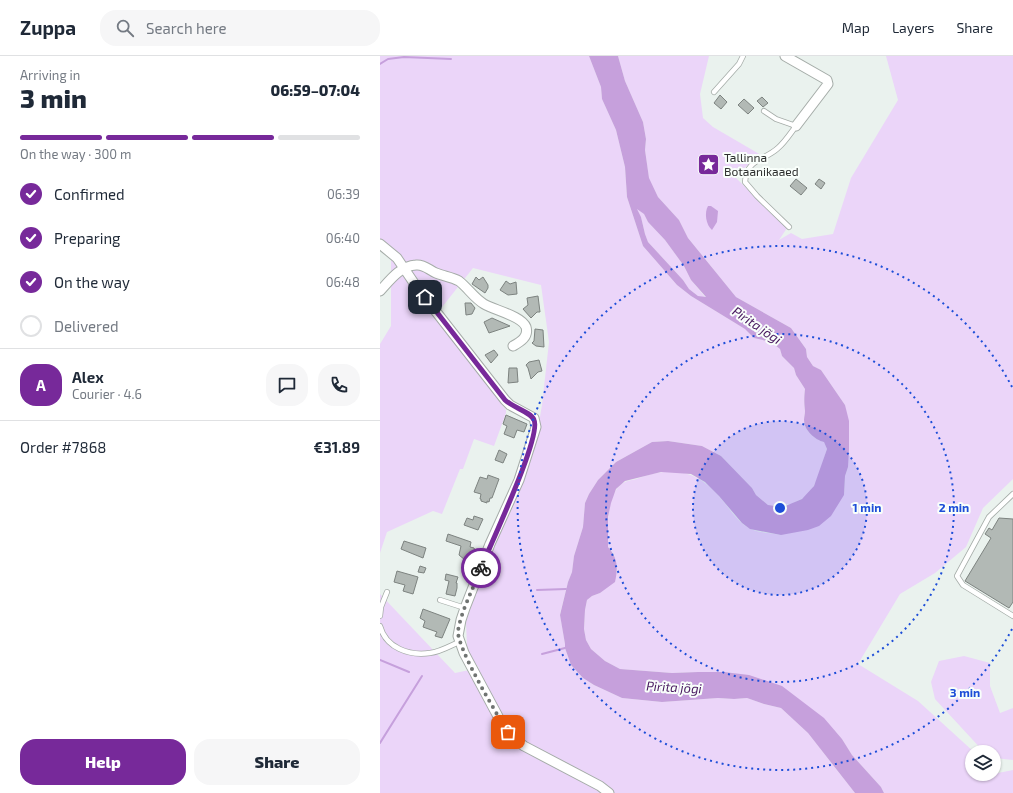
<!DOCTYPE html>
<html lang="en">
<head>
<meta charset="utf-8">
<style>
  :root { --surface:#fff; --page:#f6f6f7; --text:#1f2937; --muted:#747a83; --line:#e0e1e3; --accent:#77299a }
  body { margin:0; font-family:"Exo 2",sans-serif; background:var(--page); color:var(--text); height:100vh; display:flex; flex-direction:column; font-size:15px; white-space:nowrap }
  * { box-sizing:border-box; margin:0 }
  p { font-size:13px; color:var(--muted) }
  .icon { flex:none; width:22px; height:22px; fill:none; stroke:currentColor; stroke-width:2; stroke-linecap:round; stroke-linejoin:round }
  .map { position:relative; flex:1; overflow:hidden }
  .drawer { display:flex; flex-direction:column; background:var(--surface); width:380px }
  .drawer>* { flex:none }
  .tools { position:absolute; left:585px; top:689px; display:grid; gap:8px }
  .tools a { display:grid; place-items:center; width:36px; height:36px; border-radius:50%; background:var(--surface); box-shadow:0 1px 3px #0004; font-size:20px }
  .pin { position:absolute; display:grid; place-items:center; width:34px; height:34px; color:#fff; margin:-17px; border-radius:8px; box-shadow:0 2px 6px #0006 }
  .courier { position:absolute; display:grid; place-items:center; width:40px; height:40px; margin:-20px; border:3px solid #77299a; border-radius:50%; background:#fff; color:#222; box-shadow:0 1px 5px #0007 }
  .headline em { font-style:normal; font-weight:800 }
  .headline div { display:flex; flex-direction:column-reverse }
  .headline { display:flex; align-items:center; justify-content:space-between; height:68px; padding:0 20px }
  h1 { font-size:26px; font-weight:800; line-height:30px }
  .bar { display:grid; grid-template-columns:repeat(4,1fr); gap:6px 4px; align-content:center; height:48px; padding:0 20px }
  .bar i { height:5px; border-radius:3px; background:var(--line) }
  .bar .selected { background:var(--accent) }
  .bar p { grid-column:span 4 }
  .line { display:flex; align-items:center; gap:10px; padding:0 20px; border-top:1px solid var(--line) }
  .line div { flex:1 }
  .round { display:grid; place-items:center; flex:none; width:42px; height:42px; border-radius:16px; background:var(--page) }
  ol { padding:0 20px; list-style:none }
  li { display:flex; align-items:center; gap:12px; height:44px }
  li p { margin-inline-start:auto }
  li .icon { padding:4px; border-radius:50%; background:var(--accent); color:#fff; stroke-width:4 }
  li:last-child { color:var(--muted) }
  li i { width:22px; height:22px; border:2px solid var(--line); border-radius:50% }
  .primary-button { display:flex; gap:8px; margin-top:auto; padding:8px 20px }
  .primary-button a { flex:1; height:46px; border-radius:16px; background:var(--accent); color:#fff; font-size:16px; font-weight:800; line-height:46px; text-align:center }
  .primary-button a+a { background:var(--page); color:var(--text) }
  header { display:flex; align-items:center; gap:24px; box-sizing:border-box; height:56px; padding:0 20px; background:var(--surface); border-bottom:1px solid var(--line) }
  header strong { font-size:19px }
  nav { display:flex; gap:22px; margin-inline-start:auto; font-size:14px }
  .search { width:280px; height:36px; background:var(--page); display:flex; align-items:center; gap:10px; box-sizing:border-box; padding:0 14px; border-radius:16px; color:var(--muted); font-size:15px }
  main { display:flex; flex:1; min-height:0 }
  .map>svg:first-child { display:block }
</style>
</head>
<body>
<header>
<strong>Zuppa</strong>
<div class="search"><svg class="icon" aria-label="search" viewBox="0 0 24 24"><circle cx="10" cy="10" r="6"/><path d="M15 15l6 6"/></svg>Search here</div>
<nav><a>Map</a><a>Layers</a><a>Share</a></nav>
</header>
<main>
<section class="drawer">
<div class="headline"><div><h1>3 min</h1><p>Arriving in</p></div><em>06:59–07:04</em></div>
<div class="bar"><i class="selected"></i><i class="selected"></i><i class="selected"></i><i></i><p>On the way · 300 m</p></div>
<ol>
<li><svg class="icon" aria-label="check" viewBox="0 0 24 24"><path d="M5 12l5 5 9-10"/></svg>Confirmed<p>06:39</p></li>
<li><svg class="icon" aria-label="check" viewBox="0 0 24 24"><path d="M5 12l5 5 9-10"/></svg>Preparing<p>06:40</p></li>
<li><svg class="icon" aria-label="check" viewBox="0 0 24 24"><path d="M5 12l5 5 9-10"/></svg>On the way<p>06:48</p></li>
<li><i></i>Delivered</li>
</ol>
<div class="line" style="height:72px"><b class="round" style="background:var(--accent);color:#fff">A</b><div><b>Alex</b><p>Courier · 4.6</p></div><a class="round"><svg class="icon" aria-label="chat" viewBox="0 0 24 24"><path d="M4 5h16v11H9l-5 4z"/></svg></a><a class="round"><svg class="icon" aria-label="phone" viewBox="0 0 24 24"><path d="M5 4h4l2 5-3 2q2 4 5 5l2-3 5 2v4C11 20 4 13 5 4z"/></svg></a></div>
<div class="line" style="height:52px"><div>Order #7868</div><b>€31.89</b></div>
<div class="primary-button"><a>Help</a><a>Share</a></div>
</section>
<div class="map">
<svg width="633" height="737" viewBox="0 0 633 737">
  <rect width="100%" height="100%" fill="#eaf2ee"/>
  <g fill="#ebd5f9">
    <path d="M 0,0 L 209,0 L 221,31 L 222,43 L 236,74 L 245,111 L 247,141 L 263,190 L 297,229 L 311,240 L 365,273 L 374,282 L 391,286 L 400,293 L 402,300 L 414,312 L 416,319 L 425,333 C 424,341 424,347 425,355 C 425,358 424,361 424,364 C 424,374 435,384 444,386 L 447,393 C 441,409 438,432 423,442 C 419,445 415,445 412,448 L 407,448 L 403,451 L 388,449 L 376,439 L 372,432 L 341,400 L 322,390 L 288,385 L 272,386 L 236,406 L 218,424 L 209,438 L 205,447 L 203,471 L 194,500 L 192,516 L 188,526 L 180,558 L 185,588 L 185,592 L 191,609 L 203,622 L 214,629 L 242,642 L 282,646 L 338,642 L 354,643 L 367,642 L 384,648 L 401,652 L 428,677 L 475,737 L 232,737 L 227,731 L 147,689 C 126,673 119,656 107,634 L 100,634 L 128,681 L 138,690 L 224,737 L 0,737 L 0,538 L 75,617 L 99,612 L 91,602 L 87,590 L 86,566 L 100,523 L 114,488 L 139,432 L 156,384 L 162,349 L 169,286 L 161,229 L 93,212 L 55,260 L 126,354 L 126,357 L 114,390 L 94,383 L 83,413 L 80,413 L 62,458 L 53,455 L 7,476 L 0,497 L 0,288 L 11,270 L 11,204 L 10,191 L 0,185 Z"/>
    <path d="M 238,0 L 329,0 L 320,38 L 323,62 L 333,71 L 381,99 L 354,120 L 407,172 L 399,184 L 411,177 L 422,183 L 453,178 L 471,122 L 518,44 L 506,0 L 633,0 L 633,423 L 603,452 L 586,491 L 555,517 L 520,538 L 478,608 L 538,645 L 594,696 L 592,696 L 592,718 L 614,718 L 614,714 L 618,717 L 633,714 L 633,737 L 504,737 L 501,731 L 472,699 L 462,683 L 453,673 L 354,617 L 318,616 L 292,617 L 240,613 L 225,605 L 211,593 L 206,584 L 204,573 L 205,554 L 207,544 L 212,540 L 220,537 L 237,516 L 234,498 L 228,491 C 228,472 225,436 245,426 C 249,424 255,424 259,422 C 299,407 323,418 347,450 C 353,458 361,469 371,473 C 379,477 391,477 401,479 L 464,439 L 465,420 L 468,411 L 465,349 L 441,314 L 433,310 L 427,301 L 426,293 L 411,272 L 356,241 L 308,182 L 299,164 L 278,141 L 269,123 L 265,94 L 266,83 L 263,66 L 245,25 Z"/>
    <polygon points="257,152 264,158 268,166 285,184 304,210 311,224 326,242 318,240 309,233 303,224 268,186 265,178 261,161 257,155"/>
    <polygon points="584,600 610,607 610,630 620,657 633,652 633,704 614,702 614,696 604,696 555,643 551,626 559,605"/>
  </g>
  <g fill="#c6a0dc" fill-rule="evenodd">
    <path d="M 209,0 L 238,0 L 245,25 L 263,66 L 266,83 L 265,94 L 269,122 L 278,141 L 299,164 L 308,182 L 356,241 L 411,272 L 426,293 L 427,301 L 433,310 L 441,314 L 465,349 L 469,365 L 469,393 L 468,411 L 465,420 L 464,439 L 451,460 L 439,470 L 428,474 L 401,479 L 370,473 L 362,467 L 339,440 L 325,426 L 311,418 L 281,416 L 245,425 L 236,433 L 231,447 L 228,461 L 228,491 C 238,502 238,512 235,526 L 220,537 L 212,540 L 207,544 L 205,554 L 204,573 L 206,584 L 211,593 L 225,605 L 240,613 L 292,617 L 318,616 L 344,616 L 369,619 L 402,630 L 444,662 L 462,683 L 472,699 L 501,731 L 504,737 L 475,737 L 428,677 L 401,652 L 384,648 L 367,642 L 354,643 L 338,642 L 282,646 L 242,642 L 214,629 L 203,622 L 191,609 L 185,592 L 185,588 L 180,559 L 188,526 L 192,516 L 194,500 L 203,471 L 205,447 L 209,438 L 218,424 L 236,406 L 272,386 L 288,385 L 322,390 L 341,400 L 372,432 L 376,439 L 388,449 L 403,451 L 422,443 L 434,430 L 447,393 L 444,386 C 435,384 424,374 424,364 C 424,361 425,358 425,355 C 424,347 424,341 425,333 L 416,319 L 414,312 L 402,300 L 400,293 L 391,286 L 374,282 L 365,273 L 311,240 L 297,229 L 263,190 L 247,141 L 245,111 L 236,74 L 222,43 L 221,31 ZM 257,153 L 264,158 L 268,166 L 285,184 L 304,210 L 311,224 L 326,241 L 318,240 L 309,233 L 303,224 L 268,186 L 265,178 L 261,161 Z"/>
    <path d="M 328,150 L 331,150 L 338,155 L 337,166 L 332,174 C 326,169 324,157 328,150 Z"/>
  </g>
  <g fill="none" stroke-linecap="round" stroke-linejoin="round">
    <g stroke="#c6a0dc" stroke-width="2">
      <polyline points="0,8 8,3 24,1 71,3"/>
      <polyline points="157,534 186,533"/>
      <polyline points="162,598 185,592"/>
      <polyline points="0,604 29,616"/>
      <polyline points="0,687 42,620"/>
    </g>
  </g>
  <g fill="#b2b9b5" stroke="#7d8380">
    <polygon points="340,39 347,46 341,53 334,47"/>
    <polygon points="382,41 388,47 383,51 377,45"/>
    <polygon points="364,43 374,52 368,58 358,49"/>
    <polygon points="416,123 427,132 421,139 410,130"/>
    <polygon points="439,123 445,127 441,133 435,128"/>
    <polygon points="96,221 99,224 103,221 108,229 108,232 105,237 92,228"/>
    <polygon points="126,225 130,228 136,226 137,238 128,239 120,234"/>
    <polygon points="158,240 160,256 157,256 151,262 143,253 148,249 147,242"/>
    <polygon points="85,247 91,247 95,252 92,258 86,259"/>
    <polygon points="112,262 130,270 109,277 104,266"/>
    <polygon points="155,273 163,274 164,291 156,290 152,287 154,285"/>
    <polygon points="114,294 118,299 111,307 105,299"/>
    <polygon points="159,304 162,315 158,316 151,323 148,312 146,309 149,306"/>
    <polygon points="129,312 137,312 138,326 128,327"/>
    <polygon points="126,359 147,368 144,376 137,374 134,382 124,378 127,370 123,368"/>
    <polygon points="119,394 127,398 123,407 115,404"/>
    <polygon points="108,419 119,423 112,442 110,442 109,446 107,445 107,447 101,445 101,443 100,443 101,438 94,436 100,421 107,423"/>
    <polygon points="94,460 103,463 98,474 84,469 87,462 93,464"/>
    <polygon points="619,462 633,463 633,546 629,552 585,525 611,482 605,478 609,472 612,474"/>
    <polygon points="68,478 91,486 90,491 94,492 97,498 96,500 91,503 89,508 84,506 85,504 79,499 81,490 66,485"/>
    <polygon points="24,485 46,492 43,502 21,493"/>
    <polygon points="40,510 46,512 44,517 38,516"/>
    <polygon points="17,515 38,521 33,538 23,535 25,529 14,526"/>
    <polygon points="66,518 78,521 76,527 77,527 77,532 75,540 66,538 69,525 65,524"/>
    <polygon points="43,553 70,563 62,582 55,580 57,576 43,571 45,565 40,562"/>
  </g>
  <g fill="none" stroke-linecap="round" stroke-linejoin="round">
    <defs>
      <g id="lane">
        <polyline points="334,36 359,8 363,0"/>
        <path d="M 384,55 L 396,63 L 416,70 C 410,78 405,86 398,92 C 384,105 367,102 365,126 L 377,140 L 409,171"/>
        <polyline points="633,438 609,461 577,520 583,529 633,560"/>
        <polyline points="60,544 85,552"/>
        <polyline points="0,560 1,551 7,536"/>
        <path d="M 0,570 C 6,592 29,600 50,597 C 60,596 70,590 79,586"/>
      </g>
      <g id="street">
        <polyline points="405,0 447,24 448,28 416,70"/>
        <polyline points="0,188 17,202 36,230 125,344 130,349 154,362 156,371 139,424 110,488 85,552 81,564 78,580 84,597 121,666 133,682 144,690 220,730 229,737"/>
        <path d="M 0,235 C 10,224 20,210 36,209 C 44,208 49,214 56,217 C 63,220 72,221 79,225 C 88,232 94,242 104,248 C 114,254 142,260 146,271 C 149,281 140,286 133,290"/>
      </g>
    </defs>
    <use href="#lane" stroke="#a5aca8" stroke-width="6"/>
    <use href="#street" stroke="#a5aca8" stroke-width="11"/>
    <use href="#lane" stroke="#fff" stroke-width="4.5"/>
    <use href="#street" stroke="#fff" stroke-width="9"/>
  </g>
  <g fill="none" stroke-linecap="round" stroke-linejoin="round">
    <path stroke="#707472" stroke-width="4" stroke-dasharray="0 7.2" d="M 101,512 C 94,531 81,555 78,575 C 77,592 117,659 128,676"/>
    <path stroke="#77299a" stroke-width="5" d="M 45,241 L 125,344 C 132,351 151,356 154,364 C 162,380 110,489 101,512"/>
  </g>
  <circle cx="400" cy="452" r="87" fill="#1d4ed8" fill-opacity=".12"/>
  <g fill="none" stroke="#1d4ed8" stroke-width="2" stroke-dasharray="2 4">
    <circle cx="400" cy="452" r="87"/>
    <circle cx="400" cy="452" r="174"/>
    <path d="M632 573A262 262 0 1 1 632 331"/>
  </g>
  <defs>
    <symbol id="sight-square" viewBox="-11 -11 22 22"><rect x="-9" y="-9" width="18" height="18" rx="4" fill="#77299a" stroke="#f9fffb"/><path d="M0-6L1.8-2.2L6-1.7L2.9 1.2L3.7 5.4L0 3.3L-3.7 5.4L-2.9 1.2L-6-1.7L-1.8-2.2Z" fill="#fff"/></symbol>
  </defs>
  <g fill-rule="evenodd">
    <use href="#sight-square" x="316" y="96" width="25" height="25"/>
  </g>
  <g text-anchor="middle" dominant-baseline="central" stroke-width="4" stroke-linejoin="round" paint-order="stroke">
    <g font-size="12" fill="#2e302f" stroke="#f9fffb" text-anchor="start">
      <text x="344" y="101">Tallinna<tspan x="344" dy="14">Botaanikaaed</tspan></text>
    </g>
    <g font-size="13" font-style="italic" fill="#47175e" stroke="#f9fffb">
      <text transform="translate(377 269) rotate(34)">Pirita jõgi</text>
      <text transform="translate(294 631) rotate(3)">Pirita jõgi</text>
    </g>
  </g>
  <circle cx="400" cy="452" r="6" fill="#1d4ed8" stroke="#f9fffb" stroke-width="2"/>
  <g font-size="12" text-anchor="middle" font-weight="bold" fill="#1d4ed8" stroke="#f9fffb" stroke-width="4" stroke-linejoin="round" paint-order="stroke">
    <text x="487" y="456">1 min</text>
    <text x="574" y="456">2 min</text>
    <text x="585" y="641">3 min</text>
  </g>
</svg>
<div class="tools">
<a><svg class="icon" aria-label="layers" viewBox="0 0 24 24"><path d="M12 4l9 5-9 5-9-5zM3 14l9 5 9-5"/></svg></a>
</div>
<div class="pin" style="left:128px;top:676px;background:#ea580c"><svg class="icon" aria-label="bag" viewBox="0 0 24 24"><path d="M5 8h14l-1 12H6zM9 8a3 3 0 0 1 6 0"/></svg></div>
<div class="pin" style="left:45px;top:241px;background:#1f2937"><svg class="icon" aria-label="home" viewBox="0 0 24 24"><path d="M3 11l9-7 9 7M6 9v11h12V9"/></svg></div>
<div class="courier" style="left:101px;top:512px"><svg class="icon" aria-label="bike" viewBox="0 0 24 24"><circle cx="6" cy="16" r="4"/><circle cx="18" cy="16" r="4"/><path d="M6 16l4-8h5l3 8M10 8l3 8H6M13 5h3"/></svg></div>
</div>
</main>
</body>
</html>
